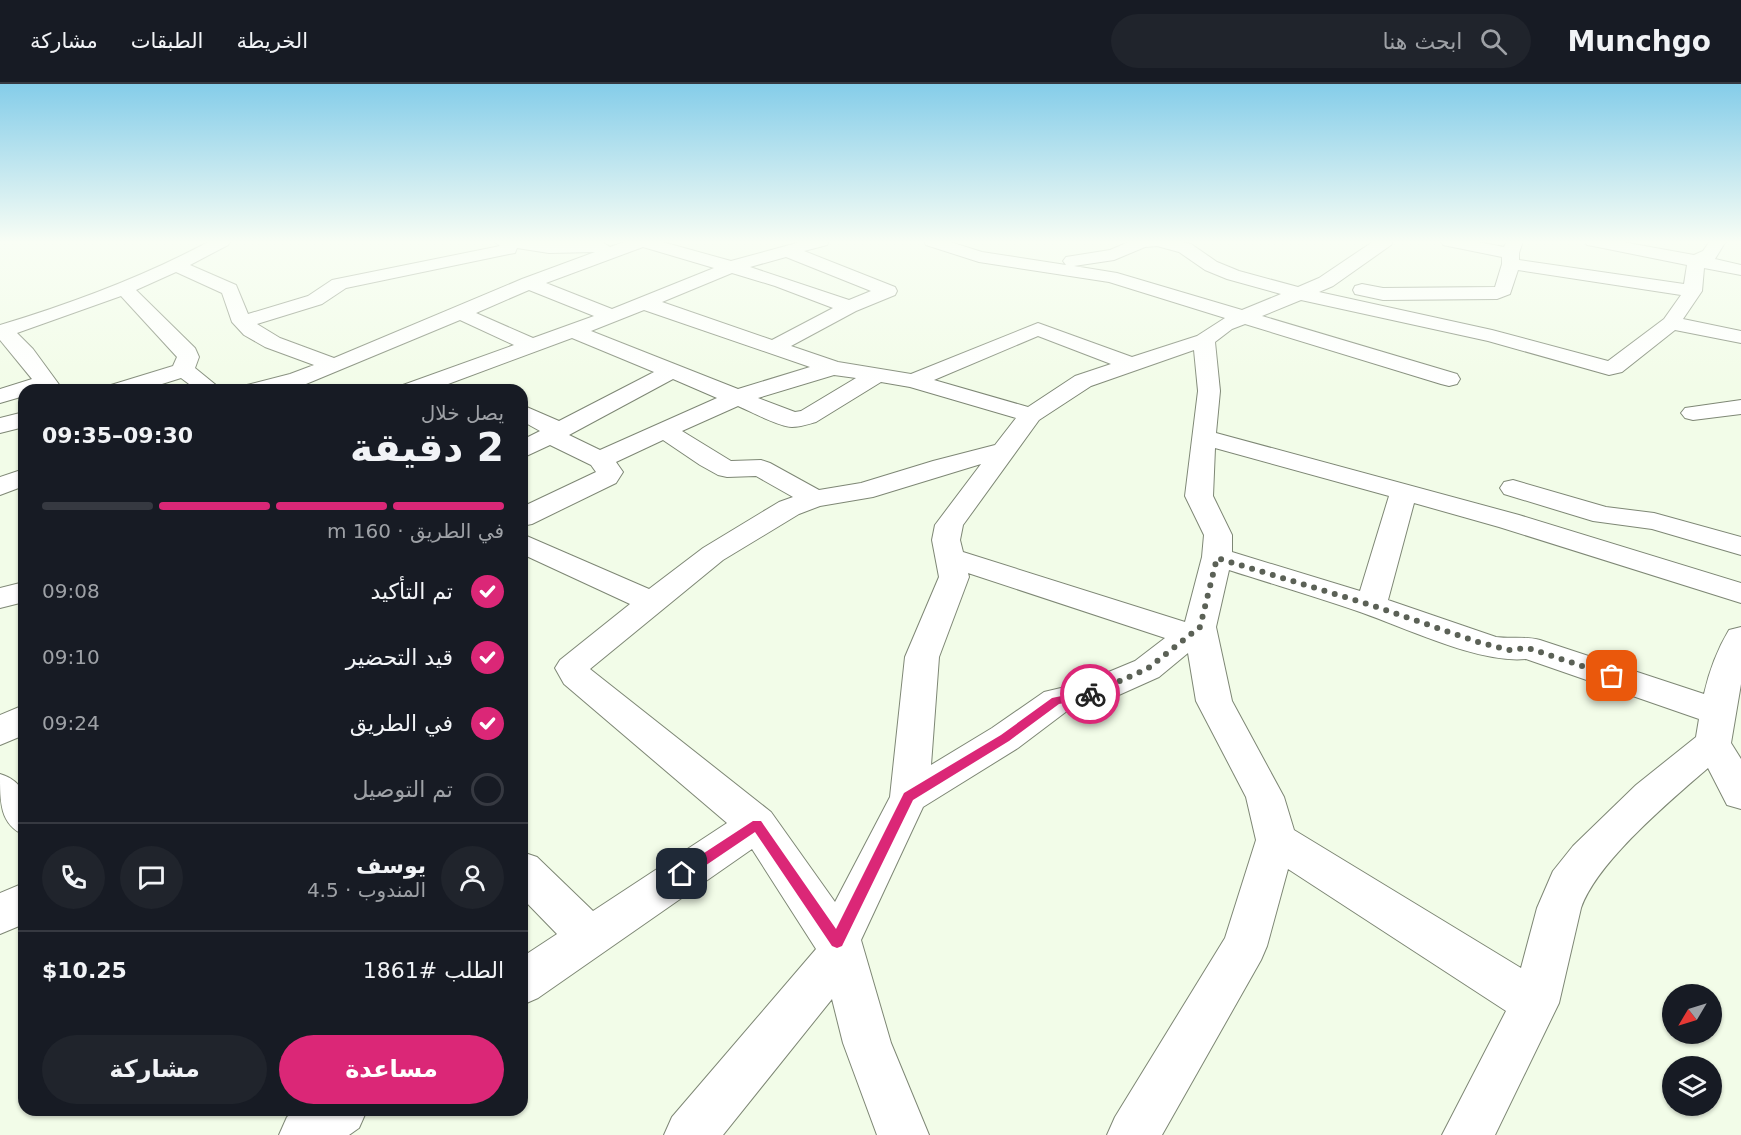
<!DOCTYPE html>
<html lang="ar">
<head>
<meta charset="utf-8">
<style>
  :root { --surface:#171b24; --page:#20242c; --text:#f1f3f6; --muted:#9ea1a6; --line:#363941; --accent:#db2777 }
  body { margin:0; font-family:"DejaVu Sans","Noto Sans Arabic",sans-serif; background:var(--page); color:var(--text); direction:rtl; height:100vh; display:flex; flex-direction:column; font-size:22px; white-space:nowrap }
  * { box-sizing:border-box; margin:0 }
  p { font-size:20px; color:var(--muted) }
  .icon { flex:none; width:33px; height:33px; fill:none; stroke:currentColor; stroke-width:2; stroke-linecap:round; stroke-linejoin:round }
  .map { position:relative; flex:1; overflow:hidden; direction:ltr }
  .sheet { position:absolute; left:18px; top:300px; width:510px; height:732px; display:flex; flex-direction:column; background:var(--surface); border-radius:18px; box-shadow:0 2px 4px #0004; direction:rtl }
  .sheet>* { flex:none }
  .needle { width:39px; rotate:232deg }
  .tools { position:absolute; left:1662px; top:900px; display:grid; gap:12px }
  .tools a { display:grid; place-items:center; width:60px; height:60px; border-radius:50%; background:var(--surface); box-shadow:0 2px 4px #0004; font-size:30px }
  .pin { position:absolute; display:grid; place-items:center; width:51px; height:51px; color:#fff; margin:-26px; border-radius:12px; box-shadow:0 3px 9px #0006 }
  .courier { position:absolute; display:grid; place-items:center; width:60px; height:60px; margin:-30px; border:4px solid #db2777; border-radius:50%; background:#fff; color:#222; box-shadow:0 2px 8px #0007 }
  .head em { font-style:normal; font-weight:700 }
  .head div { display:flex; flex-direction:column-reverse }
  .head { display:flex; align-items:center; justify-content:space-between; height:102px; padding:0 24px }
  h1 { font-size:39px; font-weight:700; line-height:45px }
  .bar { display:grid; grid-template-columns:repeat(4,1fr); gap:9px 6px; align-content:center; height:72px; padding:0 24px }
  .bar i { height:8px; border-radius:4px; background:var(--line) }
  .bar .selected { background:var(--accent) }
  .bar p { grid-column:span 4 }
  .line { display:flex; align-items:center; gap:15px; padding:0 24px; border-top:2px solid var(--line) }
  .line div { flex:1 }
  .round { display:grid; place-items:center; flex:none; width:63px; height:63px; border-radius:32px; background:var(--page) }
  ol { padding:0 24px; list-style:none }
  li { display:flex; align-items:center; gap:18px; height:66px }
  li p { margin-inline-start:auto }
  li .icon { padding:6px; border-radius:50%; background:var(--accent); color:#fff; stroke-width:4 }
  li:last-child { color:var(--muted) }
  li i { width:33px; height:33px; border:3px solid var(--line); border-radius:50% }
  .primary-button { display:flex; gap:12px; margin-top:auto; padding:12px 24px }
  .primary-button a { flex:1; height:69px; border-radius:36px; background:var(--accent); color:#fff; font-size:24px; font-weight:700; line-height:69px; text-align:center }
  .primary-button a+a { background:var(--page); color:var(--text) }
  header { display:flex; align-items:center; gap:36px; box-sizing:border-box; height:84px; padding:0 30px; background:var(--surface); border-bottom:2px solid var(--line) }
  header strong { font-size:28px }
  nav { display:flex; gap:33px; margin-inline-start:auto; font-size:21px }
  .search { width:420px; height:54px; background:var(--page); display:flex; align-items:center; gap:15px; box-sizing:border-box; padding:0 21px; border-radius:33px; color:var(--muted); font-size:22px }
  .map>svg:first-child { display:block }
</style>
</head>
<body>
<header>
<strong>Munchgo</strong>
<div class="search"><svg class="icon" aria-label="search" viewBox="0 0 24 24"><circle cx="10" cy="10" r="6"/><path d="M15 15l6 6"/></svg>ابحث هنا</div>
<nav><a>الخريطة</a><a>الطبقات</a><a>مشاركة</a></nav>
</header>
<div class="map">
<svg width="1741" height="1051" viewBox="0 0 1741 1051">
  <rect width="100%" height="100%" fill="#f2fce8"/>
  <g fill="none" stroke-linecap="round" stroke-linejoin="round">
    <defs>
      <g id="minor">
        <path d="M 210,157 L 230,157 L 228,161 L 190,181 L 236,201 L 248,230 L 308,212 L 332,196 L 500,162 L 494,157 L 602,158 L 610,163 L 627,157 L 659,157 L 731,177 L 804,157 L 829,157 L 827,161 L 804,167 L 895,203 L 897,207 L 895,211 L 856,227 L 791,262 L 838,278 L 911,290 L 1038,239 L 1132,273 L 1197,252 L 1225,234 L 1109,198 L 979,178 L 926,161 L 924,157 L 947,157 L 982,168 L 1066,181 L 1063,177 L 1066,173 L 1110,166 L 1131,157 L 1176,157 L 1191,160 L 1217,178 L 1239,187 L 1298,203 L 1319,194 L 1374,157 L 1393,157 L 1391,161 L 1333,202 L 1319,208 L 1492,246 L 1608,277 L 1664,235 L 1681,211 L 1518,186 L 1510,210 L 1497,215 L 1383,216 L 1355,210 L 1353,206 L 1355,202 L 1362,200 L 1383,204 L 1495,203 L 1502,180 L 1502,173 L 1443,161 L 1441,157 L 1473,157 L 1504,163 L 1507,157 L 1523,157 L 1519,169 L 1519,176 L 1684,200 L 1687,181 L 1593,162 L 1587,161 L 1585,157 L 1617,157 L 1694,171 L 1703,167 L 1710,157 L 1726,157 L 1715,175 L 1741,181 L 1741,191 L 1704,184 L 1702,207 L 1683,235 L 1741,247 L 1741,259 L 1675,246 L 1622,288 L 1609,291 L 1488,257 L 1301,216 L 1262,232 L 1457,290 L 1460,295 L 1457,300 L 1449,302 L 1441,300 L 1245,240 L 1232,245 L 1215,258 L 1220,307 L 1216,349 L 1519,431 L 1741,499 L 1741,519 L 1499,443 L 1414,419 L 1388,516 L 1496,553 C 1511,555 1525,552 1540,556 L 1704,610 C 1709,588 1717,566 1729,546 L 1741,543 L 1741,600 L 1731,659 L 1741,675 L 1741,725 L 1727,721 L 1708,684 C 1670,717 1597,778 1581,824 L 1559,919 L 1495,1051 L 1442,1051 L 1506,927 L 1288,785 L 1267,862 L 1261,876 L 1162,1051 L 1107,1051 L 1115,1033 L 1225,854 L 1256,756 L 1246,713 L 1196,617 L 1188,569 L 1159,593 L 1101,619 L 1067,627 L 1018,664 L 923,723 L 861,856 L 891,959 L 929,1051 L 877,1051 L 843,959 L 832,915 L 723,1051 L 664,1051 L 672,1033 L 816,865 L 752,765 L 538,914 L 522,921 L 522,873 L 557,850 L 522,814 L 522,768 L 537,773 L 593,827 L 727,739 L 564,600 L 555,584 L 560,576 L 630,520 L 522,470 L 522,450 L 649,505 L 703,464 L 779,418 L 793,413 L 756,392 L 727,393 L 718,391 L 700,381 L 663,356 L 616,378 L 623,388 L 616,399 L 532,440 L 522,442 L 522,423 L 596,388 L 591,381 L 550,361 L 522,374 L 522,356 L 540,347 L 522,337 L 522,321 L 559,337 L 654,288 L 572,254 L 432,306 L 400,306 L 403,301 L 514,261 L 460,236 L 306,300 L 282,306 L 244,306 L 247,301 L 290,290 L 314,281 L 265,263 L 244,251 L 232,238 L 222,209 L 176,188 L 136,206 L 195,264 L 199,273 L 195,284 L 222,306 L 197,306 L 181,294 L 143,306 L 108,306 L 111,301 L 173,282 L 177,273 L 121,212 L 17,249 L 33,265 L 63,306 L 24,306 L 24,312 L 0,319 L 0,305 L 32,295 L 0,256 L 0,241 C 73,219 143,193 210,157 ZM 1157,162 L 1179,168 L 1205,186 L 1227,195 L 1281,210 L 1242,226 L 1117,189 L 1074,182 L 1114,176 L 1145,163 ZM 643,163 L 714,184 L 612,225 L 546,199 ZM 517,164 L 549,169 L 595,168 L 522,195 L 334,274 L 280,254 L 257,240 L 322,220 L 346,204 L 509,170 L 515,169 ZM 786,173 L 871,207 L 849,216 L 750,183 ZM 732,189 L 775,202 L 833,224 L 772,256 L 662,218 ZM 529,206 L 594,232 L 533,254 L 476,229 ZM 644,226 L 810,283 L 738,305 L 591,247 ZM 1038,252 L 1111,280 L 1075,292 L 1028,323 L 934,296 ZM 1194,266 L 1198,307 L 1185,412 L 1204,451 L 1202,473 L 1185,538 L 963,468 L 960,456 L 963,441 L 1039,336 L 1091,302 ZM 834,291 L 856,294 L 801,327 L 795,328 L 758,314 ZM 673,295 L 717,314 L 600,366 L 569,351 ZM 881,298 L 910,303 L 1016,334 L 995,361 L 933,377 L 861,399 L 819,406 L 770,379 L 761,376 L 731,377 L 682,347 L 738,322 C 752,328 777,342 792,343 C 800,343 809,340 816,338 ZM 1215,364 L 1389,412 L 1360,507 L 1232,468 L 1232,451 L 1213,412 ZM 981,380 L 935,441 L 932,456 L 939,493 L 905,573 L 890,713 L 835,818 L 771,728 L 590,585 L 723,476 L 799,430 L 820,422 L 873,413 ZM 1229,486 C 1272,500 1317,513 1360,528 C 1406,544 1480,580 1526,575 L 1699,635 L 1696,653 L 1636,701 L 1573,762 L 1553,787 L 1537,824 L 1521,884 L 1294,746 L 1284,713 L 1232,617 L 1216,543 ZM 968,489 L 1165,554 L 1135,577 L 1082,599 L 1044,608 L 992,644 L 931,681 L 939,573 L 969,493 Z"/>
        <polygon points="1741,316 1741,330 1693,336 1685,334 1681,329 1685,324"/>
        <polygon points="24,328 24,343 0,349 0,334"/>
        <polygon points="24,385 24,402 0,411 0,393"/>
        <polygon points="1513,396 1606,423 1654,429 1741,453 1741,471 1652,445 1593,437 1504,410 1500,404 1504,398"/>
        <polygon points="24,498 24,518 0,524 0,504"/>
        <polygon points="24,621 24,651 0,661 0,631"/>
        <path d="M 0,690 C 32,700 24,723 24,751 C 0,740 0,719 0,690 Z"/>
        <polygon points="24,799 24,840 0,850 0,809"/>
        <polygon points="296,1026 367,1026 359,1044 349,1051 279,1051 287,1033"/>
      </g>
    </defs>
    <use href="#minor" stroke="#7e8775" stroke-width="2"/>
    <use href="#minor" fill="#fff" fill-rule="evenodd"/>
  </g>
  <linearGradient id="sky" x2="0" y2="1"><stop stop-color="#85cde9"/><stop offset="0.52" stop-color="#f9fef5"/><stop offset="1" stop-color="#f9fef5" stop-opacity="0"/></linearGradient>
  <rect width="1741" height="304" fill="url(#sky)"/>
  <polygon fill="#db2777" points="1090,606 1094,607 1094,613 1059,620 1009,657 913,716 842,862 837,864 832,862 755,748 687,794 682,796 676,790 678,786 753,737 761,737 836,845 904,709 1001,651 1052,614"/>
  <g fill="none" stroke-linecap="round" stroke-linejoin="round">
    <polyline stroke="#5b6156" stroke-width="6" stroke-dasharray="0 10.8" points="1090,610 1147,585 1200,543 1217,474 1371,521 1478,558 1509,566 1528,564 1612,592"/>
  </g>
</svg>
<div class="tools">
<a><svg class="needle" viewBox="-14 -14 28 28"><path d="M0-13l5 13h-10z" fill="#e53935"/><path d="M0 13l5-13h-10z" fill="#9ea1a6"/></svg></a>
<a><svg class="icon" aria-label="layers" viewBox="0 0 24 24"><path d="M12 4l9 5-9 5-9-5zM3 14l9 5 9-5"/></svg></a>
</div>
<div class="pin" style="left:1612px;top:592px;background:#ea580c"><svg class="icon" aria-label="bag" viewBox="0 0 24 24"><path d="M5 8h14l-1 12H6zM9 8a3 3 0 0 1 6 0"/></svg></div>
<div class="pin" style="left:682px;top:790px;background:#1f2937"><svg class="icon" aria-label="home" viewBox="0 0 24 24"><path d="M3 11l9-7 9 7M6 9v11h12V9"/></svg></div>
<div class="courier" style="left:1090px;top:610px"><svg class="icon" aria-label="bike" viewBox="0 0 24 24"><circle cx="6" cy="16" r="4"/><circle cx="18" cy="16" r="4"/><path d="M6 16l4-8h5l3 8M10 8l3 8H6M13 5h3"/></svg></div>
<section class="sheet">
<div class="head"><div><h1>2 دقيقة</h1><p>يصل خلال</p></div><em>09:30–09:35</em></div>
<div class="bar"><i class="selected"></i><i class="selected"></i><i class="selected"></i><i></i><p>في الطريق · 160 m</p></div>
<ol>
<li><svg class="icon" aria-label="check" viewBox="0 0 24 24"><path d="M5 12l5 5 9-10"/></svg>تم التأكيد<p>09:08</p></li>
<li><svg class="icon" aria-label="check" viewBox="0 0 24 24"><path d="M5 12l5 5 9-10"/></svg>قيد التحضير<p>09:10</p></li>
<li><svg class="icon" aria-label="check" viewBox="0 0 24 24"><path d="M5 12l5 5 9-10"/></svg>في الطريق<p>09:24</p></li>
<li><i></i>تم التوصيل</li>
</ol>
<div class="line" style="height:108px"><a class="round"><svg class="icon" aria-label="person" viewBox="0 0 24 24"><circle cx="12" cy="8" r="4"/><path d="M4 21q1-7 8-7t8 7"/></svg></a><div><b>يوسف</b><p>المندوب · 4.5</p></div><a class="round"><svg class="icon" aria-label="chat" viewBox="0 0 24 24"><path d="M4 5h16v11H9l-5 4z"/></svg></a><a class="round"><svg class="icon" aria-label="phone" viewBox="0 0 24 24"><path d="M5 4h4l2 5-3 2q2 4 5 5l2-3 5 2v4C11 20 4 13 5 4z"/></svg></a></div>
<div class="line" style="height:78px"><div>الطلب #1861</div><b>$10.25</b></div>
<div class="primary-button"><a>مساعدة</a><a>مشاركة</a></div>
</section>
</div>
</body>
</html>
